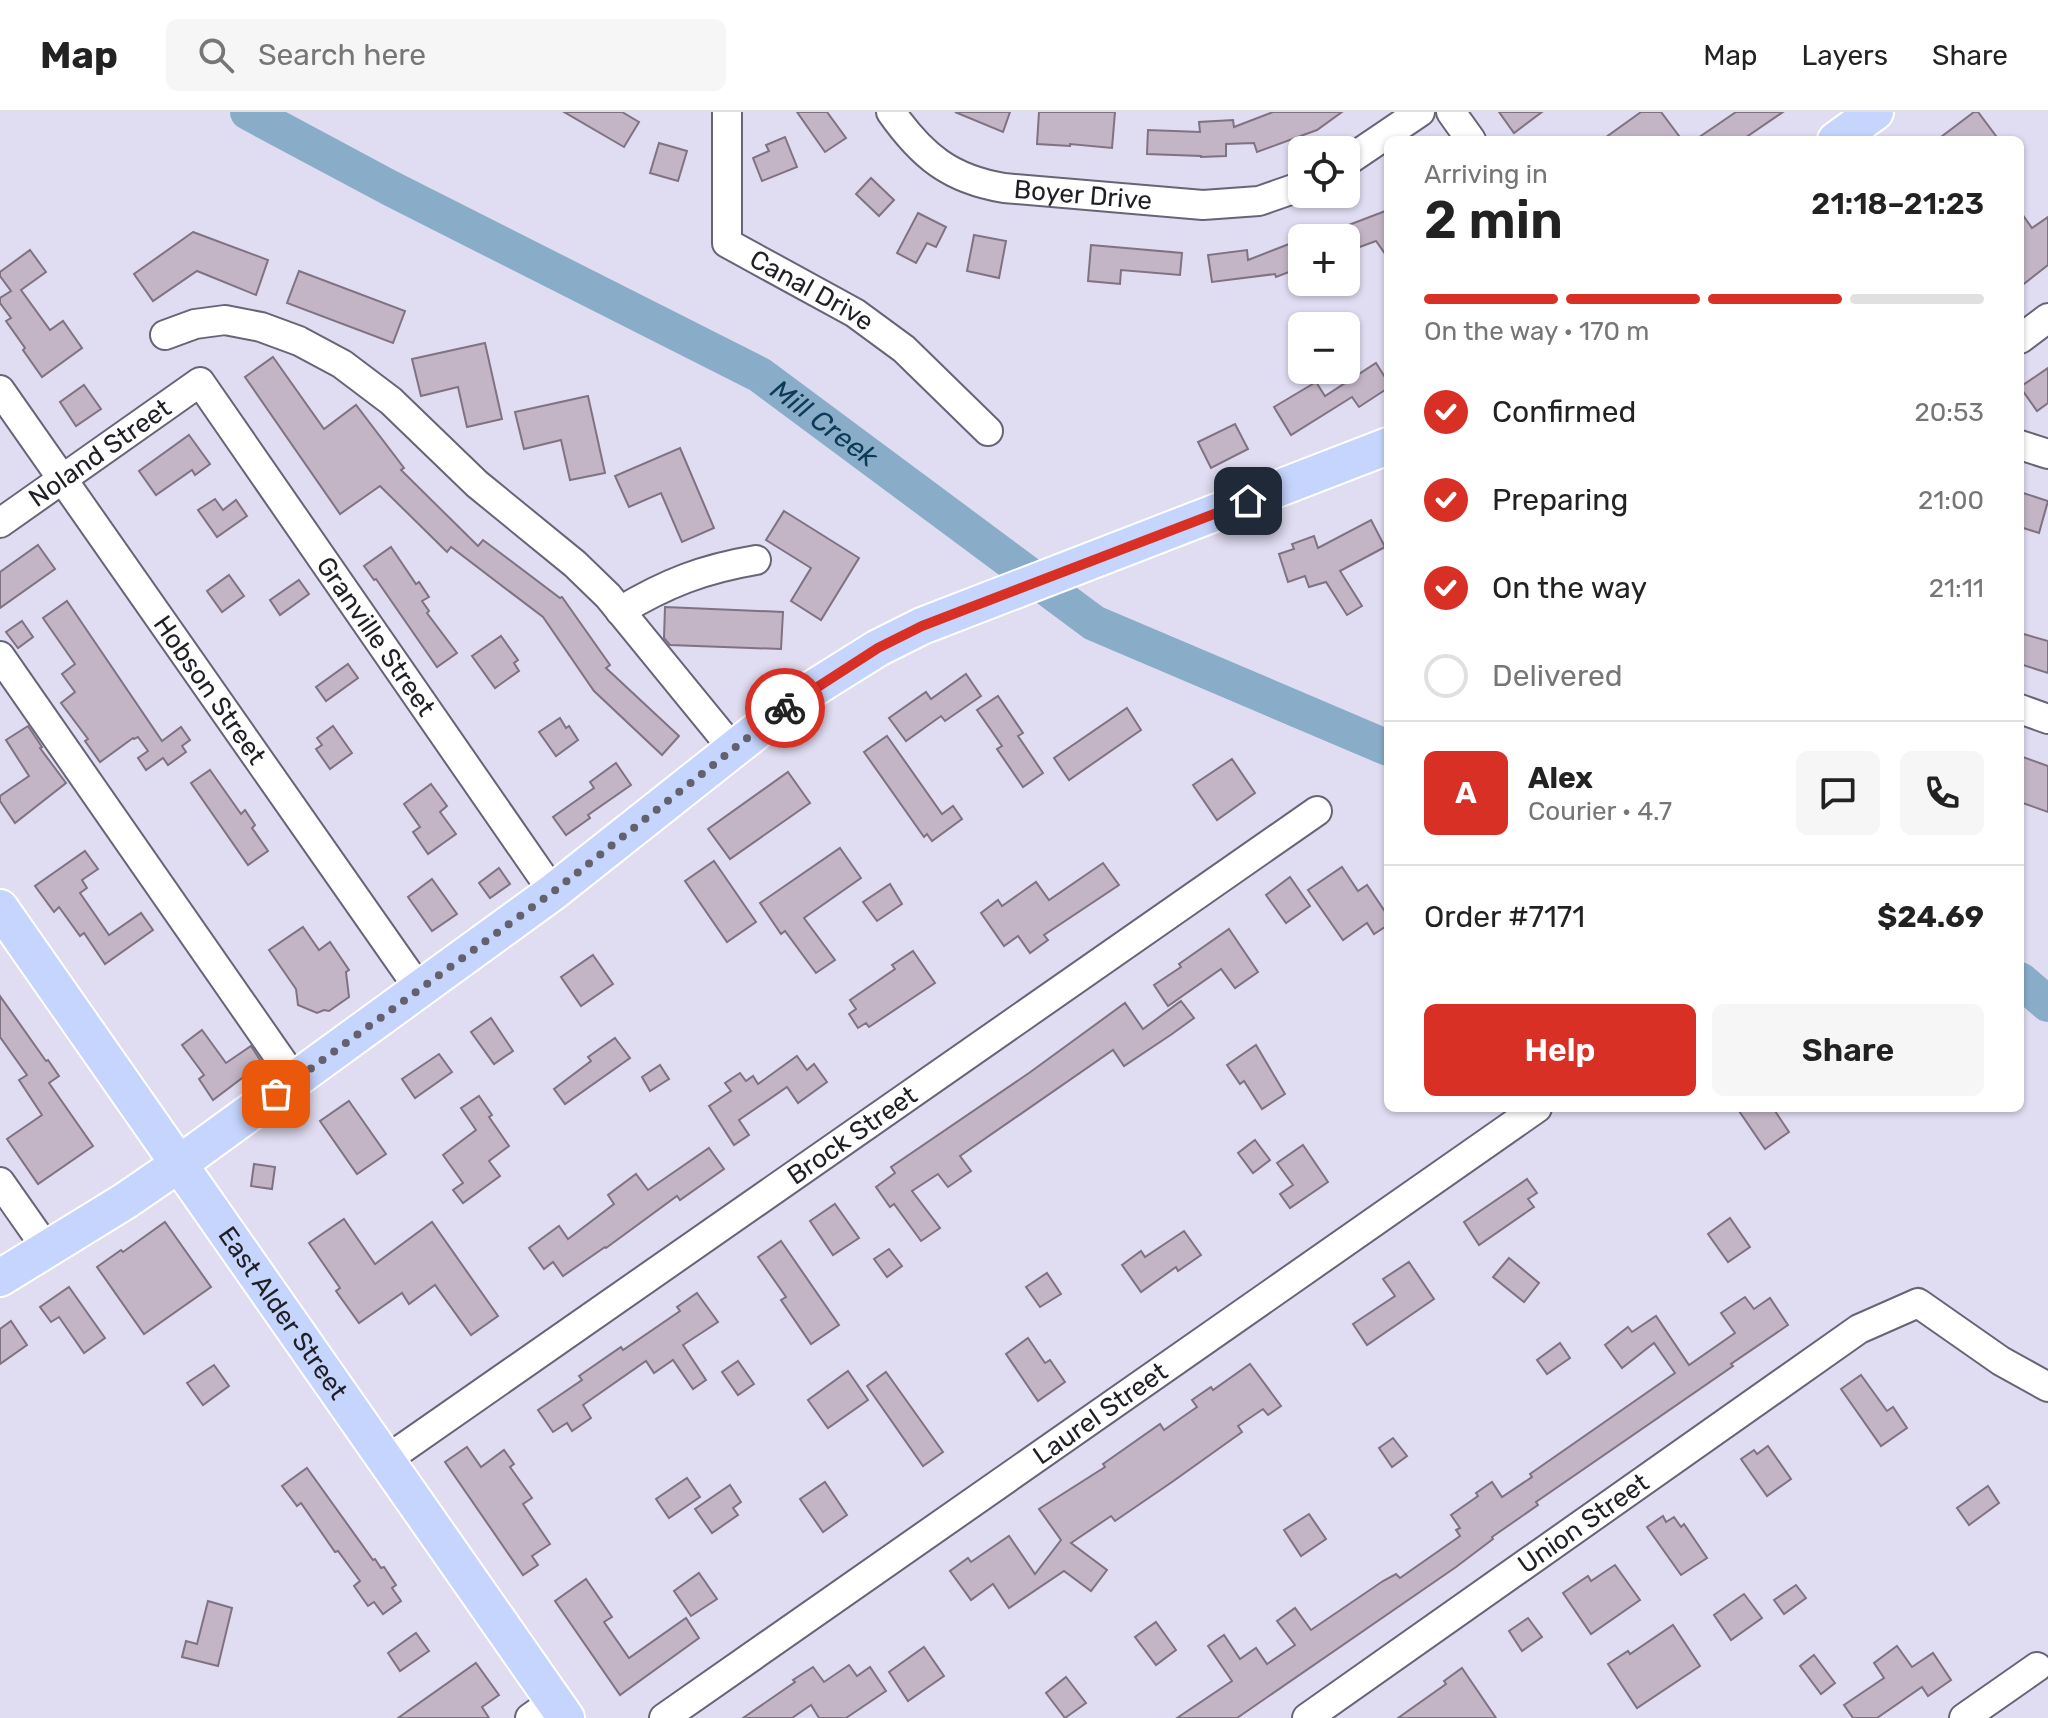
<!DOCTYPE html>
<html lang="en">
<head>
<meta charset="utf-8">
<style>
  :root { --surface:#fff; --page:#f6f6f6; --text:#222; --muted:#767676; --line:#e0e0e0; --accent:#d93025 }
  body { margin:0; font-family:Rubik,sans-serif; background:var(--page); color:var(--text); height:100vh; display:flex; flex-direction:column; font-size:30px; white-space:nowrap }
  * { box-sizing:border-box; margin:0 }
  p { font-size:26px; color:var(--muted) }
  .icon { flex:none; width:44px; height:44px; fill:none; stroke:currentColor; stroke-width:2; stroke-linecap:round; stroke-linejoin:round }
  .map { position:relative; flex:1; overflow:hidden }
  .details { position:absolute; left:1384px; top:24px; width:640px; height:976px; display:flex; flex-direction:column; background:var(--surface); border-radius:12px; box-shadow:0 2px 6px #0004 }
  .details>* { flex:none }
  .tools { position:absolute; left:1288px; top:24px; display:grid; gap:16px }
  .tools a { display:grid; place-items:center; width:72px; height:72px; border-radius:12px; background:var(--surface); box-shadow:0 2px 6px #0004; font-size:40px }
  .pin { position:absolute; display:grid; place-items:center; width:68px; height:68px; color:#fff; margin:-34px; border-radius:16px; box-shadow:0 4px 12px #0006 }
  .courier { position:absolute; display:grid; place-items:center; width:80px; height:80px; margin:-40px; border:6px solid #d93025; border-radius:50%; background:#fff; color:#222; box-shadow:0 2px 10px #0007 }
  .overview em { font-style:normal; font-weight:600 }
  .overview div { display:flex; flex-direction:column-reverse }
  .overview { display:flex; align-items:center; justify-content:space-between; height:136px; padding:0 40px }
  h1 { font-size:52px; font-weight:600; line-height:60px }
  .bar { display:grid; grid-template-columns:repeat(4,1fr); gap:12px 8px; align-content:center; height:96px; padding:0 40px }
  .bar i { height:10px; border-radius:6px; background:var(--line) }
  .bar .selected { background:var(--accent) }
  .bar p { grid-column:span 4 }
  .line { display:flex; align-items:center; gap:20px; padding:0 40px; border-top:2px solid var(--line) }
  .line div { flex:1 }
  .round { display:grid; place-items:center; flex:none; width:84px; height:84px; border-radius:12px; background:var(--page) }
  ol { padding:0 40px; list-style:none }
  li { display:flex; align-items:center; gap:24px; height:88px }
  li p { margin-inline-start:auto }
  li .icon { padding:8px; border-radius:50%; background:var(--accent); color:#fff; stroke-width:4 }
  li:last-child { color:var(--muted) }
  li i { width:44px; height:44px; border:4px solid var(--line); border-radius:50% }
  .cta { display:flex; gap:16px; margin-top:auto; padding:16px 40px }
  .cta a { flex:1; height:92px; border-radius:12px; background:var(--accent); color:#fff; font-size:32px; font-weight:600; line-height:92px; text-align:center }
  .cta a+a { background:var(--page); color:var(--text) }
  header { display:flex; align-items:center; gap:48px; box-sizing:border-box; height:112px; padding:0 40px; background:var(--surface); border-bottom:2px solid var(--line) }
  header strong { font-size:38px }
  nav { display:flex; gap:44px; margin-inline-start:auto; font-size:28px }
  .search { width:560px; height:72px; background:var(--page); display:flex; align-items:center; gap:20px; box-sizing:border-box; padding:0 28px; border-radius:12px; color:var(--muted); font-size:30px }
  .map>svg:first-child { display:block }
</style>
</head>
<body>
<header>
<strong>Map</strong>
<div class="search"><svg class="icon" aria-label="search" viewBox="0 0 24 24"><circle cx="10" cy="10" r="6"/><path d="M15 15l6 6"/></svg>Search here</div>
<nav><a>Map</a><a>Layers</a><a>Share</a></nav>
</header>
<div class="map">
<svg width="2048" height="1606" viewBox="0 0 2048 1606">
  <rect width="100%" height="100%" fill="#e0dcf1"/>
  <g fill="none" stroke-linecap="round" stroke-linejoin="round">
    <g stroke="#89adc9" stroke-width="36">
      <path id="s1" d="M 248,0 L 390,76 L 760,263 L 1094,511 L 1388,636"/>
      <polyline points="2020,868 2048,892"/>
    </g>
  </g>
  <g fill="#c3b5c6" stroke="#7f7282" stroke-width="2">
    <polygon points="564,0 622,0 639,10 624,35"/>
    <polygon points="797,0 827,0 846,26 825,40"/>
    <polygon points="955,0 1010,0 1003,20"/>
    <polygon points="1039,0 1115,0 1112,36 1070,32 1070,34 1037,32"/>
    <polygon points="1273,0 1342,0 1317,18 1257,40 1254,31 1226,32 1226,44 1201,45 1201,44 1147,42 1148,18 1200,20 1199,10 1233,8 1234,15"/>
    <polygon points="1499,0 1542,0 1514,21"/>
    <polygon points="1641,0 1661,0 1682,28 1602,28"/>
    <polygon points="1736,0 1783,0 1742,28 1695,28"/>
    <polygon points="1974,0 1978,0 1999,28 1937,28"/>
    <polygon points="785,25 797,55 762,69 753,46 769,39 766,33"/>
    <polygon points="659,31 687,39 678,69 650,61"/>
    <polygon points="871,66 894,88 879,104 856,82"/>
    <polygon points="1388,98 1388,146 1376,129 1346,140 1346,114"/>
    <polygon points="2020,99 2032,116 2048,105 2048,153 2020,175"/>
    <polygon points="918,101 946,115 936,135 927,131 916,151 897,141"/>
    <polygon points="193,120 268,148 256,183 197,159 153,189 134,162"/>
    <polygon points="974,123 1006,129 999,166 967,159"/>
    <polygon points="1302,127 1302,155 1276,165 1275,162 1212,170 1208,143 1247,138 1248,148"/>
    <polygon points="1091,133 1182,141 1180,163 1121,158 1120,172 1088,169"/>
    <polygon points="30,138 46,160 21,178 50,218 63,209 82,236 42,265 23,238 25,236 6,209 11,206 0,191 0,186 11,179 0,164 0,160"/>
    <polygon points="299,159 405,199 393,231 287,191"/>
    <polygon points="485,231 502,307 467,315 458,275 421,284 412,247"/>
    <polygon points="273,245 324,317 356,293 404,356 401,358 478,434 483,428 560,486 562,485 610,553 606,556 679,624 662,643 594,579 543,505 451,435 447,440 380,374 340,402 245,265"/>
    <polygon points="1376,251 1388,270 1388,276 1359,295 1352,285 1291,323 1274,295 1316,270 1325,284"/>
    <polygon points="2048,256 2048,291 2037,299 2020,275"/>
    <polygon points="84,273 101,297 76,314 60,290"/>
    <polygon points="588,284 605,361 570,368 561,328 524,337 515,300"/>
    <polygon points="1235,312 1248,337 1211,356 1198,330"/>
    <polygon points="189,323 210,352 195,363 192,358 156,383 139,359"/>
    <polygon points="680,336 714,416 682,430 661,381 629,395 615,364"/>
    <polygon points="2020,380 2048,389 2039,421 2020,415"/>
    <polygon points="215,387 223,398 236,388 247,404 217,425 198,398"/>
    <polygon points="784,399 859,446 821,508 791,489 811,456 766,428"/>
    <polygon points="1371,408 1385,435 1340,459 1362,494 1347,503 1326,470 1309,475 1305,464 1288,470 1279,442 1294,437 1292,432 1314,424 1318,436"/>
    <polygon points="38,433 55,457 0,496 0,460"/>
    <polygon points="391,435 416,472 419,470 429,485 422,489 429,499 427,501 457,541 437,555 376,467 374,468 364,454"/>
    <polygon points="229,463 244,484 222,500 207,479"/>
    <polygon points="299,468 309,482 280,503 270,488"/>
    <polygon points="67,489 162,629 181,615 190,628 182,634 186,640 168,653 163,646 146,658 138,646 148,639 138,625 134,627 133,626 100,650 85,629 88,627 61,591 75,580 62,562 75,552 43,506"/>
    <polygon points="665,495 783,500 781,537 670,533 664,526"/>
    <polygon points="22,509 33,525 18,536 6,520"/>
    <polygon points="2020,521 2048,529 2048,561 2020,552"/>
    <polygon points="501,524 518,548 514,551 519,559 495,576 472,544"/>
    <polygon points="348,552 358,566 326,589 316,575"/>
    <polygon points="966,562 981,584 945,609 941,604 906,629 889,606 926,580 931,587"/>
    <polygon points="998,584 1023,621 1018,624 1043,661 1023,675 997,637 1002,634 977,598"/>
    <polygon points="1127,596 1141,618 1069,668 1054,646"/>
    <polygon points="560,606 566,616 569,614 578,628 556,644 539,620"/>
    <polygon points="28,614 42,635 40,636 66,671 15,711 0,689 0,684 29,664 6,628"/>
    <polygon points="333,614 352,641 330,657 316,637 322,633 317,626"/>
    <polygon points="887,624 942,702 953,694 962,707 932,729 927,722 924,725 864,640"/>
    <polygon points="2020,644 2048,654 2048,700 2020,690"/>
    <polygon points="1232,647 1255,681 1217,708 1193,673"/>
    <polygon points="616,651 631,673 588,703 590,706 566,723 553,705 594,676 590,670"/>
    <polygon points="210,658 241,702 245,698 255,713 252,716 268,739 248,753 191,671"/>
    <polygon points="788,660 810,691 730,747 708,717"/>
    <polygon points="431,672 447,694 440,700 456,722 428,742 413,720 420,715 404,692"/>
    <polygon points="840,736 861,766 804,806 835,848 816,861 785,819 781,822 760,791"/>
    <polygon points="85,739 98,757 82,768 87,776 80,781 109,823 141,801 153,818 105,852 84,821 80,824 59,795 54,800 35,774"/>
    <polygon points="714,749 756,810 727,830 685,769"/>
    <polygon points="1103,751 1119,773 1044,823 1048,828 1030,841 1018,824 1004,834 981,801 998,788 1002,794 1036,770 1049,788"/>
    <polygon points="1342,755 1358,779 1367,773 1388,804 1388,813 1374,822 1367,811 1343,828 1308,778"/>
    <polygon points="499,756 510,772 490,786 479,771"/>
    <polygon points="1290,765 1310,794 1286,811 1266,783"/>
    <polygon points="432,767 457,802 432,819 408,785"/>
    <polygon points="890,772 902,792 877,809 863,790"/>
    <polygon points="303,815 319,838 330,830 349,858 346,860 349,885 329,899 324,898 317,901 298,893 296,877 269,838"/>
    <polygon points="1229,817 1258,860 1235,876 1221,857 1168,894 1154,873 1181,855 1179,852"/>
    <polygon points="913,839 935,871 869,915 866,911 858,916 849,902 856,897 850,888 895,857 892,853"/>
    <polygon points="593,843 613,872 581,894 561,865"/>
    <polygon points="0,884 46,949 48,948 59,964 49,971 93,1034 38,1072 7,1027 42,1003 19,968 27,963 0,925"/>
    <polygon points="1181,889 1194,906 1172,922 1124,954 1113,938 960,1044 971,1059 948,1075 938,1062 912,1079 940,1116 921,1129 894,1092 890,1095 876,1075 895,1061 891,1055 1029,961 1125,891 1143,917"/>
    <polygon points="491,906 513,939 494,952 471,920"/>
    <polygon points="202,918 226,951 251,934 262,951 213,988 199,967 204,963 182,933"/>
    <polygon points="615,926 630,946 565,992 554,977 591,949 588,945"/>
    <polygon points="1256,933 1285,982 1262,997 1244,969 1240,972 1227,953"/>
    <polygon points="439,942 452,960 415,986 402,967"/>
    <polygon points="797,944 807,958 814,952 827,970 798,991 787,975 739,1008 749,1023 734,1033 709,994 731,979 725,971 740,961 746,969 753,964 758,972"/>
    <polygon points="660,953 669,967 650,979 642,965"/>
    <polygon points="479,984 492,1003 489,1005 509,1034 489,1049 500,1064 463,1091 453,1078 463,1071 443,1043 476,1018 461,996"/>
    <polygon points="349,989 386,1042 357,1062 320,1009"/>
    <polygon points="1737,996 1773,996 1789,1020 1765,1037"/>
    <polygon points="1255,1028 1270,1048 1253,1061 1238,1041"/>
    <polygon points="1303,1033 1328,1070 1290,1096 1280,1082 1293,1073 1277,1051"/>
    <polygon points="709,1036 724,1057 680,1088 677,1084 606,1136 605,1135 563,1164 553,1150 544,1157 529,1136 559,1114 568,1127 614,1092 608,1083 636,1062 648,1078"/>
    <polygon points="254,1052 275,1055 272,1077 251,1074"/>
    <polygon points="1527,1067 1537,1081 1528,1087 1534,1095 1479,1133 1464,1110"/>
    <polygon points="835,1092 859,1126 833,1143 810,1109"/>
    <polygon points="1730,1106 1750,1135 1728,1150 1708,1122"/>
    <polygon points="344,1107 375,1152 432,1110 498,1204 471,1223 435,1173 409,1192 402,1181 359,1211 336,1179 340,1176 309,1131"/>
    <polygon points="165,1110 211,1175 144,1222 97,1155 121,1138 123,1140"/>
    <polygon points="1184,1119 1201,1143 1178,1159 1176,1155 1141,1180 1122,1153 1141,1139 1145,1145"/>
    <polygon points="781,1129 839,1213 811,1232 781,1188 786,1185 758,1145"/>
    <polygon points="889,1137 902,1154 887,1165 874,1147"/>
    <polygon points="1509,1146 1539,1171 1524,1190 1493,1165"/>
    <polygon points="1409,1150 1434,1187 1367,1233 1353,1212 1395,1184 1383,1167"/>
    <polygon points="1047,1161 1061,1182 1040,1195 1026,1175"/>
    <polygon points="69,1175 105,1226 84,1241 59,1205 51,1210 40,1195"/>
    <polygon points="697,1181 718,1210 683,1233 706,1268 693,1277 673,1248 654,1261 646,1249 583,1293 591,1306 572,1319 567,1311 553,1320 538,1298 582,1268 579,1264 621,1235 623,1238 680,1199 677,1195"/>
    <polygon points="1745,1185 1754,1197 1770,1186 1788,1213 1731,1252 1733,1254 1536,1390 1538,1393 1492,1425 1493,1427 1456,1455 1237,1606 1177,1606 1232,1569 1208,1534 1224,1523 1240,1547 1256,1536 1267,1552 1295,1533 1277,1509 1295,1496 1311,1518 1383,1469 1396,1462 1400,1466 1460,1424 1456,1418 1460,1416 1451,1403 1478,1384 1476,1381 1492,1370 1502,1385 1532,1365 1530,1362 1675,1261 1654,1231 1622,1256 1605,1233 1628,1215 1632,1220 1656,1204 1689,1253 1735,1221 1721,1201"/>
    <polygon points="11,1209 27,1233 0,1252 0,1217"/>
    <polygon points="1028,1226 1045,1251 1050,1248 1065,1270 1038,1289 1006,1242"/>
    <polygon points="1560,1231 1570,1246 1547,1262 1537,1248"/>
    <polygon points="738,1249 754,1272 738,1283 722,1260"/>
    <polygon points="1250,1252 1281,1294 1268,1303 1263,1297 1238,1314 1242,1320 1172,1370 1115,1409 1111,1404 1071,1431 1107,1458 1091,1479 1064,1459 1009,1496 993,1472 971,1488 950,1459 968,1446 971,1450 1009,1424 1035,1462 1061,1428 1039,1397 1105,1355 1103,1352 1160,1312 1164,1318 1184,1304 1197,1295 1192,1288 1211,1275 1213,1278"/>
    <polygon points="214,1253 229,1274 203,1293 187,1271"/>
    <polygon points="848,1259 868,1288 828,1316 808,1288"/>
    <polygon points="886,1260 943,1340 923,1354 867,1274"/>
    <polygon points="1861,1263 1887,1299 1893,1295 1907,1316 1881,1334 1841,1277"/>
    <polygon points="1393,1326 1407,1344 1392,1355 1379,1336"/>
    <polygon points="1768,1334 1791,1367 1767,1384 1741,1347 1754,1338 1757,1342"/>
    <polygon points="467,1335 481,1355 504,1338 514,1352 510,1355 532,1386 523,1392 550,1432 532,1444 538,1453 523,1463 445,1350"/>
    <polygon points="307,1356 373,1448 375,1447 381,1456 384,1455 396,1473 392,1476 401,1489 383,1502 374,1490 368,1494 354,1474 360,1469 338,1439 335,1440 301,1391 297,1394 282,1374"/>
    <polygon points="687,1366 700,1385 669,1406 656,1387"/>
    <polygon points="825,1370 847,1403 823,1420 800,1387"/>
    <polygon points="730,1373 741,1390 733,1396 738,1403 712,1421 695,1397"/>
    <polygon points="1988,1374 1999,1391 1969,1413 1957,1396"/>
    <polygon points="1309,1402 1326,1427 1301,1444 1284,1418"/>
    <polygon points="1663,1404 1666,1410 1674,1405 1681,1415 1684,1412 1707,1446 1681,1463 1647,1415"/>
    <polygon points="1615,1453 1640,1488 1591,1522 1563,1481 1588,1464 1591,1469"/>
    <polygon points="699,1461 717,1487 691,1504 674,1479"/>
    <polygon points="586,1467 612,1505 604,1510 629,1546 686,1506 699,1526 620,1583 555,1489"/>
    <polygon points="1796,1473 1806,1486 1784,1502 1774,1488"/>
    <polygon points="1744,1482 1762,1506 1731,1528 1714,1503"/>
    <polygon points="208,1489 232,1496 218,1554 182,1545 186,1529 197,1532"/>
    <polygon points="1528,1506 1542,1525 1522,1539 1509,1519"/>
    <polygon points="1156,1510 1176,1538 1156,1553 1135,1525"/>
    <polygon points="1673,1513 1700,1554 1637,1596 1608,1552 1628,1539 1630,1542"/>
    <polygon points="416,1521 429,1539 400,1559 388,1541"/>
    <polygon points="1897,1534 1912,1555 1933,1541 1951,1568 1928,1584 1922,1575 1877,1606 1853,1606 1844,1593 1884,1566 1874,1551"/>
    <polygon points="924,1535 944,1564 908,1589 889,1560"/>
    <polygon points="1814,1543 1835,1571 1821,1582 1800,1554"/>
    <polygon points="476,1551 499,1583 482,1595 489,1606 398,1606"/>
    <polygon points="849,1553 857,1564 870,1555 886,1579 846,1606 819,1606 811,1593 792,1606 743,1606 795,1570 793,1568 813,1555 824,1570"/>
    <polygon points="1462,1556 1496,1606 1398,1606 1446,1572 1444,1569"/>
    <polygon points="1066,1565 1086,1591 1065,1606 1046,1581"/>
  </g>
  <g fill="none" stroke-linecap="round" stroke-linejoin="round">
    <defs>
      <g id="minor">
        <path id="s2" d="M 727,0 L 727,131 L 855,201 L 904,237 L 988,319"/>
        <path id="s3" d="M 891,0 C 922,44 950,67 1004,76 L 1203,93 L 1259,89 L 1302,74"/>
        <polyline points="1451,0 1471,28"/>
        <polyline points="1346,50 1420,0"/>
        <polyline points="165,223 195,212 225,208 261,215 299,229 342,252 391,289 477,372 575,452 608,484 733,637"/>
        <polyline points="2020,227 2048,206"/>
        <path id="s4" d="M 0,278 L 420,878"/>
        <polyline points="2020,333 2048,342"/>
        <path id="s5" d="M 0,411 L 200,270 L 553,780"/>
        <path d="M 620,499 C 667,471 703,457 756,448"/>
        <polyline points="0,544 295,968"/>
        <polyline points="2020,597 2048,607"/>
        <polyline points="0,1070 47,1137"/>
        <path id="s6" d="M 386,1348 L 1317,699"/>
        <polyline points="530,1606 554,1589"/>
        <path id="s7" d="M 664,1606 L 1537,996"/>
        <path id="s8" d="M 1307,1606 L 1859,1217 L 1918,1191 L 2001,1249 L 2048,1275"/>
        <polyline points="1964,1606 2037,1555"/>
      </g>
      <g id="major">
        <polyline points="1836,28 1875,0"/>
        <path id="s9" d="M 0,796 L 566,1606"/>
        <polyline points="0,1166 125,1089 179,1052 553,780 798,586 878,536 922,514 1388,334"/>
      </g>
    </defs>
    <use href="#minor" stroke="#676476" stroke-width="32"/>
    <use href="#major" stroke="#fff" stroke-width="40"/>
    <use href="#minor" stroke="#fff" stroke-width="28"/>
    <use href="#major" stroke="#c6d5fd" stroke-width="36"/>
  </g>
  <g fill="none" stroke-linecap="round" stroke-linejoin="round">
    <polyline stroke="#63616d" stroke-width="8" stroke-dasharray="0 14.4" points="276,982 553,780 785,596"/>
    <polyline stroke="#d93025" stroke-width="10" points="785,596 878,536 922,514 1248,389"/>
  </g>
  <g text-anchor="middle" dominant-baseline="central" stroke-width="6" stroke-linejoin="round" paint-order="stroke">
    <g font-size="26" fill="#201f26" stroke="#e0dcf1">
      <text stroke="none"><textPath href="#s3" startOffset="220">Boyer Drive</textPath></text>
      <text stroke="none"><textPath href="#s2" startOffset="228">Canal Drive</textPath></text>
      <text stroke="none"><textPath href="#s5" startOffset="122">Noland Street</textPath></text>
      <text stroke="none"><textPath href="#s5" startOffset="554">Granville Street</textPath></text>
      <text stroke="none"><textPath href="#s4" startOffset="366">Hobson Street</textPath></text>
      <text stroke="none"><textPath href="#s6" startOffset="568">Brock Street</textPath></text>
      <text stroke="none"><textPath href="#s9" startOffset="494">East Alder Street</textPath></text>
      <text stroke="none"><textPath href="#s7" startOffset="532">Laurel Street</textPath></text>
      <text stroke="none"><textPath href="#s8" startOffset="338">Union Street</textPath></text>
    </g>
    <g font-size="28" font-style="italic" fill="#0d3a57" stroke="#e0dcf1">
      <text stroke="none"><textPath href="#s1" startOffset="656">Mill Creek</textPath></text>
    </g>
  </g>
</svg>
<div class="tools">
<a><svg class="icon" aria-label="locate" viewBox="0 0 24 24"><circle cx="12" cy="12" r="6"/><path d="M12 2v4M12 18v4M2 12h4M18 12h4"/></svg></a>
<a>+</a>
<a>−</a>
</div>
<div class="pin" style="left:276px;top:982px;background:#ea580c"><svg class="icon" aria-label="bag" viewBox="0 0 24 24"><path d="M5 8h14l-1 12H6zM9 8a3 3 0 0 1 6 0"/></svg></div>
<div class="pin" style="left:1248px;top:389px;background:#1f2937"><svg class="icon" aria-label="home" viewBox="0 0 24 24"><path d="M3 11l9-7 9 7M6 9v11h12V9"/></svg></div>
<div class="courier" style="left:785px;top:596px"><svg class="icon" aria-label="bike" viewBox="0 0 24 24"><circle cx="6" cy="16" r="4"/><circle cx="18" cy="16" r="4"/><path d="M6 16l4-8h5l3 8M10 8l3 8H6M13 5h3"/></svg></div>
<section class="details">
<div class="overview"><div><h1>2 min</h1><p>Arriving in</p></div><em>21:18–21:23</em></div>
<div class="bar"><i class="selected"></i><i class="selected"></i><i class="selected"></i><i></i><p>On the way · 170 m</p></div>
<ol>
<li><svg class="icon" aria-label="check" viewBox="0 0 24 24"><path d="M5 12l5 5 9-10"/></svg>Confirmed<p>20:53</p></li>
<li><svg class="icon" aria-label="check" viewBox="0 0 24 24"><path d="M5 12l5 5 9-10"/></svg>Preparing<p>21:00</p></li>
<li><svg class="icon" aria-label="check" viewBox="0 0 24 24"><path d="M5 12l5 5 9-10"/></svg>On the way<p>21:11</p></li>
<li><i></i>Delivered</li>
</ol>
<div class="line" style="height:144px"><b class="round" style="background:var(--accent);color:#fff">A</b><div><b>Alex</b><p>Courier · 4.7</p></div><a class="round"><svg class="icon" aria-label="chat" viewBox="0 0 24 24"><path d="M4 5h16v11H9l-5 4z"/></svg></a><a class="round"><svg class="icon" aria-label="phone" viewBox="0 0 24 24"><path d="M5 4h4l2 5-3 2q2 4 5 5l2-3 5 2v4C11 20 4 13 5 4z"/></svg></a></div>
<div class="line" style="height:104px"><div>Order #7171</div><b>$24.69</b></div>
<div class="cta"><a>Help</a><a>Share</a></div>
</section>
</div>
</body>
</html>
